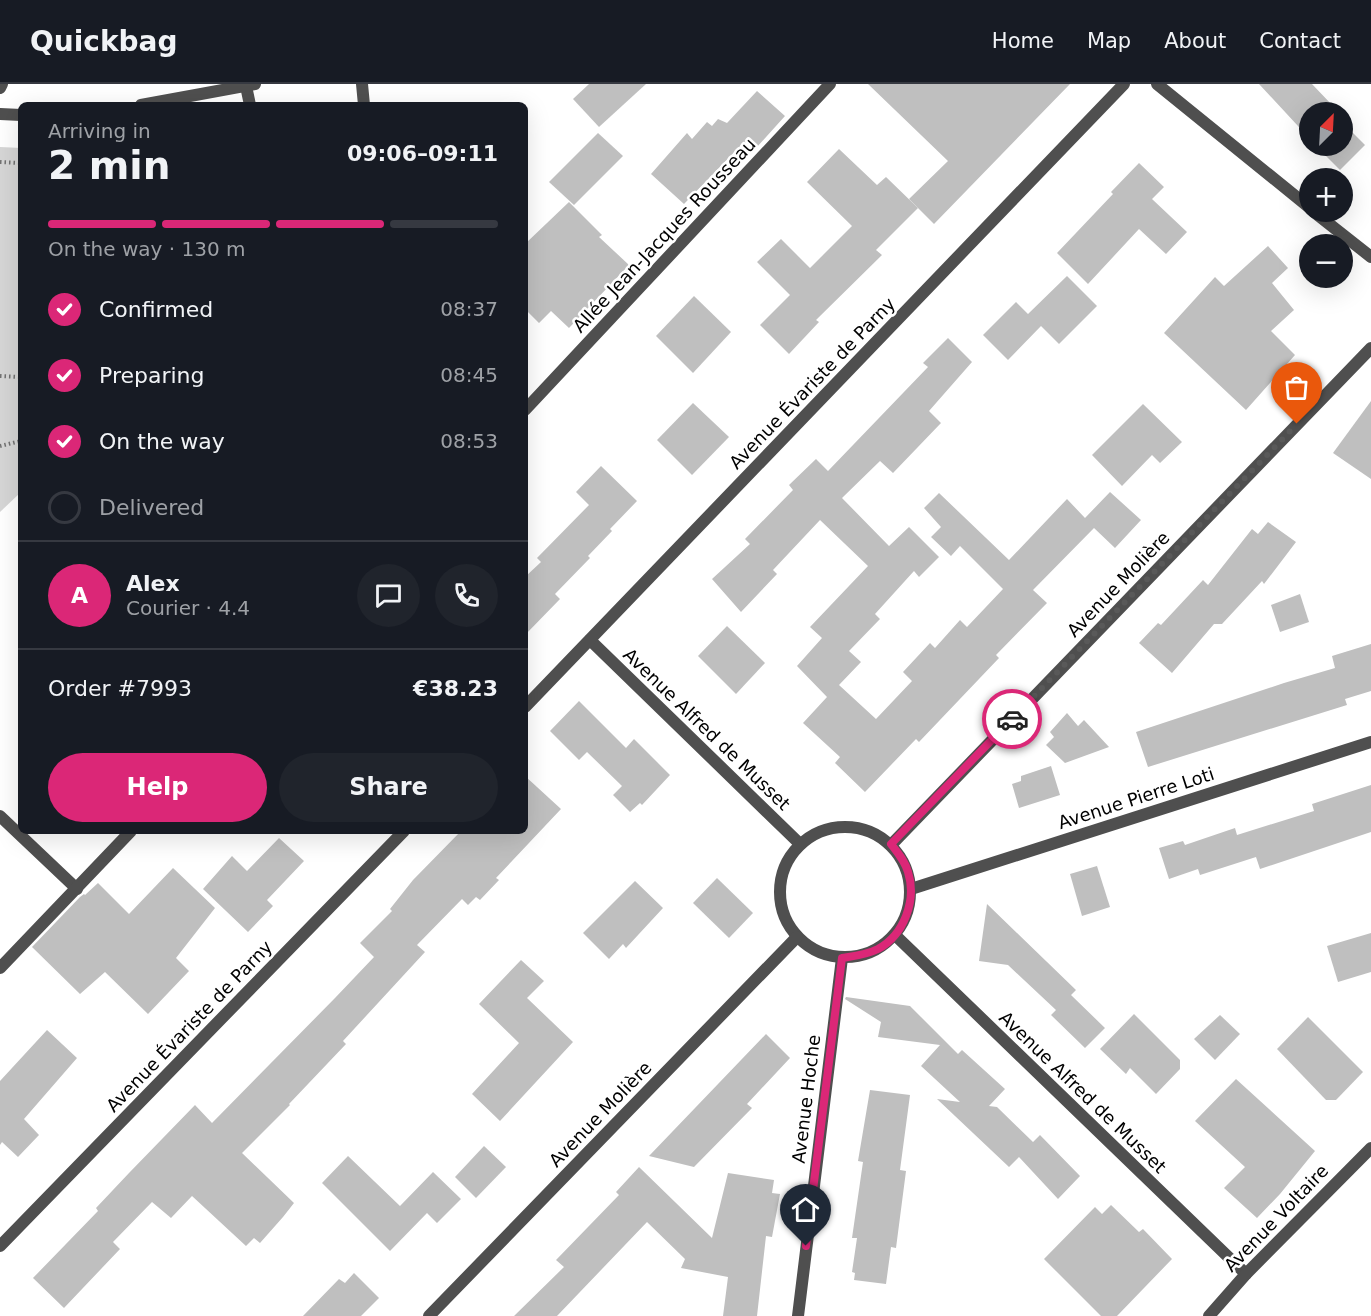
<!DOCTYPE html>
<html lang="en">
<head>
<meta charset="utf-8">
<style>
  :root { --surface:#171b24; --page:#20242c; --text:#f1f3f6; --muted:#9ea1a6; --line:#363941; --accent:#db2777 }
  body { margin:0; font-family:"DejaVu Sans",sans-serif; background:var(--page); color:var(--text); height:100vh; display:flex; flex-direction:column; font-size:22px; white-space:nowrap }
  * { box-sizing:border-box; margin:0 }
  p { font-size:20px; color:var(--muted) }
  .icon { flex:none; width:33px; height:33px; fill:none; stroke:currentColor; stroke-width:2; stroke-linecap:round; stroke-linejoin:round }
  .map { position:relative; flex:1; overflow:hidden }
  .details { position:absolute; left:18px; top:18px; width:510px; height:732px; display:flex; flex-direction:column; background:var(--surface); border-radius:9px; box-shadow:0 6px 24px #0002 }
  .details>* { flex:none }
  .needle { width:39px; rotate:24deg }
  .tools { position:absolute; left:1299px; top:18px; display:grid; gap:12px }
  .tools a { display:grid; place-items:center; width:54px; height:54px; border-radius:50%; background:var(--surface); box-shadow:0 6px 24px #0002; font-size:30px }
  .pin { position:absolute; display:grid; place-items:center; width:51px; height:51px; color:#fff; margin:-62px -26px; border-radius:50% 50% 50% 0; rotate:-45deg; box-shadow:0 0 6px #0007 }
  .pin .icon { rotate:45deg }
  .courier { position:absolute; display:grid; place-items:center; width:60px; height:60px; margin:-30px; border:4px solid #db2777; border-radius:50%; background:#fff; color:#222; box-shadow:0 2px 8px #0007 }
  .head em { font-style:normal; font-weight:600 }
  .head div { display:flex; flex-direction:column-reverse }
  .head { display:flex; align-items:center; justify-content:space-between; height:102px; padding:0 30px }
  h1 { font-size:39px; font-weight:600; line-height:45px }
  .bar { display:grid; grid-template-columns:repeat(4,1fr); gap:9px 6px; align-content:center; height:72px; padding:0 30px }
  .bar i { height:8px; border-radius:4px; background:var(--line) }
  .bar .current { background:var(--accent) }
  .bar p { grid-column:span 4 }
  .line { display:flex; align-items:center; gap:15px; padding:0 30px; border-top:2px solid var(--line) }
  .line div { flex:1 }
  .round { display:grid; place-items:center; flex:none; width:63px; height:63px; border-radius:32px; background:var(--page) }
  ol { padding:0 30px; list-style:none }
  li { display:flex; align-items:center; gap:18px; height:66px }
  li p { margin-inline-start:auto }
  li .icon { padding:6px; border-radius:50%; background:var(--accent); color:#fff; stroke-width:4 }
  li:last-child { color:var(--muted) }
  li i { width:33px; height:33px; border:3px solid var(--line); border-radius:50% }
  .primary-button { display:flex; gap:12px; margin-top:auto; padding:12px 30px }
  .primary-button a { flex:1; height:69px; border-radius:36px; background:var(--accent); color:#fff; font-size:24px; font-weight:600; line-height:69px; text-align:center }
  .primary-button a+a { background:var(--page); color:var(--text) }
  header { display:flex; align-items:center; gap:36px; box-sizing:border-box; height:84px; padding:0 30px; background:var(--surface); border-bottom:2px solid var(--line) }
  header strong { font-size:28px }
  nav { display:flex; gap:33px; margin-inline-start:auto; font-size:21px }
  .map>svg:first-child { display:block }
</style>
</head>
<body>
<header>
<strong>Quickbag</strong>
<nav><a>Home</a><a>Map</a><a>About</a><a>Contact</a></nav>
</header>
<div class="map">
<svg width="1371" height="1232" viewBox="0 0 1371 1232">
  <rect width="100%" height="100%" fill="#fff"/>
  <polygon fill="#d6d6d6" points="0,63 21,64 21,408 0,428"/>
  <g fill="#bfbfbf">
    <polygon points="589,0 646,0 599,43 573,15"/>
    <polygon points="868,0 1070,0 934,140 909,115 948,77"/>
    <polygon points="1259,0 1312,0 1332,21 1328,24 1333,28 1310,28 1310,55"/>
    <polygon points="757,7 785,32 756,64 744,58 684,120 651,90 687,49 692,55 707,38 712,42 718,35 727,39"/>
    <polygon points="1342,38 1365,61 1340,86 1316,62 1342,62"/>
    <polygon points="598,49 623,72 574,121 549,98"/>
    <polygon points="839,65 877,101 886,93 918,124 876,166 882,171 816,236 819,238 789,270 760,241 790,211 757,178 781,155 810,184 852,142 807,98"/>
    <polygon points="1139,79 1164,103 1152,115 1187,148 1166,170 1139,145 1088,200 1057,169 1113,110 1111,108"/>
    <polygon points="569,118 602,151 599,153 629,181 569,244 551,227 539,239 525,225 525,160"/>
    <polygon points="1268,162 1288,184 1272,199 1294,226 1271,247 1295,271 1246,326 1164,249 1215,193 1224,202"/>
    <polygon points="1067,192 1097,222 1059,260 1041,242 1008,276 983,251 1016,218 1028,230"/>
    <polygon points="694,212 731,248 693,289 656,252"/>
    <polygon points="948,254 972,278 929,327 941,339 893,389 880,377 842,414 889,462 909,443 939,473 919,493 914,487 875,530 880,535 849,567 861,578 839,601 876,635 912,597 903,588 930,559 935,564 960,536 967,543 1003,505 960,462 951,472 931,453 941,443 924,424 939,409 1009,476 1067,415 1085,434 1110,408 1141,436 1115,464 1094,444 1033,506 1047,519 996,571 999,574 919,658 916,655 865,708 835,679 840,673 803,639 827,613 797,582 822,554 810,543 868,482 820,436 773,486 777,490 741,528 712,495 750,460 745,455 793,406 789,401 816,375 828,387 928,283 923,279"/>
    <polygon points="1371,317 1371,395 1333,369"/>
    <polygon points="693,319 729,353 692,391 657,356"/>
    <polygon points="1143,320 1182,358 1160,379 1152,371 1122,402 1092,371"/>
    <polygon points="601,382 637,417 610,445 612,447 588,472 590,474 555,510 560,515 525,551 525,493 541,478 537,474 589,421 576,408"/>
    <polygon points="1268,438 1296,458 1264,500 1262,497 1222,540 1214,540 1172,589 1139,559 1158,539 1161,541 1203,496 1208,501 1252,445 1258,450"/>
    <polygon points="1300,510 1309,538 1280,548 1271,521"/>
    <polygon points="727,542 765,579 736,610 698,572"/>
    <polygon points="1371,560 1371,607 1345,615 1347,621 1148,683 1136,648 1284,599 1335,584 1332,572"/>
    <polygon points="579,617 626,664 634,655 670,691 642,721 640,719 630,728 613,711 622,702 587,668 579,676 550,647"/>
    <polygon points="1067,629 1078,642 1084,636 1109,663 1065,679 1046,661 1054,653 1050,648"/>
    <polygon points="1051,682 1060,711 1019,724 1012,700 1021,697 1021,692"/>
    <polygon points="525,692 561,725 496,794 499,796 480,816 476,813 468,821 462,815 417,861 425,868 343,957 346,960 289,1020 290,1021 242,1069 294,1119 283,1133 260,1159 254,1154 246,1162 192,1112 171,1134 152,1118 113,1158 120,1165 64,1224 33,1194 98,1127 96,1124 129,1089 195,1021 212,1039 335,914 374,873 360,859 392,827 390,825 413,796 461,747 525,747"/>
    <polygon points="1371,701 1371,748 1260,785 1256,773 1200,791 1198,785 1169,795 1159,764 1183,757 1185,761 1235,744 1237,751 1314,727 1312,720"/>
    <polygon points="279,754 304,777 267,816 273,822 248,848 203,805 232,772 247,787"/>
    <polygon points="1097,782 1110,823 1082,832 1070,790"/>
    <polygon points="173,784 215,824 176,874 189,887 148,930 105,888 80,910 32,863 80,813 84,810 85,811 98,799 129,830"/>
    <polygon points="717,794 753,829 729,854 693,819"/>
    <polygon points="635,797 663,824 626,864 623,860 609,875 583,849"/>
    <polygon points="987,820 1076,906 1071,911 1105,944 1085,964 1051,931 1056,926 1008,881 979,877"/>
    <polygon points="1371,849 1371,888 1338,898 1327,862"/>
    <polygon points="521,876 544,897 527,914 573,958 500,1037 472,1010 519,959 479,920"/>
    <polygon points="846,913 910,922 958,970 962,966 1005,1005 989,1022 997,1023 1033,1058 1040,1051 1080,1092 1058,1115 1019,1073 1009,1083 937,1015 960,1018 921,982 940,961 878,953 881,938 845,915"/>
    <polygon points="1134,930 1180,976 1180,985 1156,1010 1130,984 1126,990 1100,965"/>
    <polygon points="1220,931 1240,950 1215,976 1194,955"/>
    <polygon points="1308,933 1363,988 1336,1016 1326,1016 1277,965"/>
    <polygon points="47,946 77,974 24,1035 39,1051 18,1073 2,1058 0,1061 0,997"/>
    <polygon points="766,950 790,974 747,1020 752,1024 694,1083 649,1072"/>
    <polygon points="1236,995 1315,1067 1280,1110 1257,1134 1224,1104 1245,1083 1195,1037"/>
    <polygon points="870,1006 910,1011 900,1086 906,1087 896,1164 891,1163 886,1200 854,1196 855,1189 852,1188 857,1154 852,1154 863,1078 858,1077"/>
    <polygon points="484,1062 506,1083 476,1114 455,1093"/>
    <polygon points="348,1072 400,1122 433,1088 461,1115 437,1139 427,1129 390,1167 322,1099"/>
    <polygon points="639,1083 712,1154 728,1089 774,1096 772,1109 780,1110 772,1153 766,1152 757,1232 723,1232 728,1193 681,1184 685,1175 647,1138 557,1232 514,1232 564,1183 556,1176 619,1111 616,1108"/>
    <polygon points="1111,1121 1139,1148 1143,1145 1172,1175 1117,1232 1101,1232 1044,1175 1095,1123 1102,1130"/>
    <polygon points="354,1189 379,1214 361,1232 303,1232 339,1195 345,1199"/>
  </g>
  <g fill="none" stroke-linecap="round" stroke-linejoin="round">
    <g stroke="#717171" stroke-width="4" stroke-dasharray="1.5 3" stroke-linecap="butt">
      <polyline points="0,78 21,79"/>
      <polyline points="0,292 21,293"/>
      <polyline points="0,362 21,357"/>
    </g>
    <g stroke="#4f4f4f" stroke-width="12">
      <polyline points="362,0 364,21"/>
      <polyline points="246,2 250,21"/>
    </g>
    <g stroke="#4f4f4f" stroke-width="12">
      <polyline points="0,4 2,0"/>
      <polyline points="141,21 255,0"/>
      <polyline points="0,30 21,31"/>
      <polyline points="525,326 830,0"/>
      <polyline points="590,556 800,760"/>
      <polyline points="525,623 1124,0"/>
      <polyline points="0,732 77,805"/>
      <circle cx="845" cy="808" r="65"/>
      <polyline points="891,761 1371,264"/>
      <polyline points="911,805 1371,658"/>
      <polyline points="895,851 1246,1190"/>
      <polyline points="0,884 131,747"/>
      <polyline points="0,1162 404,747"/>
      <polyline points="429,1232 797,853"/>
      <polyline points="798,1232 842,874"/>
      <polyline points="1209,1232 1246,1190 1371,1064"/>
    </g>
    <g stroke="#4f4f4f" stroke-width="12">
      <polyline points="1157,0 1310,124"/>
      <polyline points="1314,128 1371,173"/>
    </g>
  </g>
  <g fill="none" stroke-linecap="round" stroke-linejoin="round">
    <polyline stroke="#595959" stroke-width="6" stroke-dasharray="0 10.8" points="1012,635 1297,340"/>
    <path stroke="#db2777" stroke-width="8" d="M 806,1162 L 842,874 C 855,872 866,871 878,865 C 904,851 917,816 908,788 C 905,777 898,769 891,760 L 1012,635"/>
  </g>
  <g text-anchor="middle" dominant-baseline="central" stroke-width="5" stroke-linejoin="round" paint-order="stroke">
    <g font-size="18" fill="#000" stroke="#fff">
      <text transform="translate(664 151) rotate(-47)">Allée Jean-Jacques Rousseau</text>
      <text transform="translate(812 299) rotate(-46)">Avenue Évariste de Parny</text>
      <text transform="translate(1118 500) rotate(-46)">Avenue Molière</text>
      <text transform="translate(707 645) rotate(44)">Avenue Alfred de Musset</text>
      <text transform="translate(1136 714) rotate(-18)">Avenue Pierre Loti</text>
      <text transform="translate(189 942) rotate(-46)">Avenue Évariste de Parny</text>
      <text transform="translate(1083 1008) rotate(44)">Avenue Alfred de Musset</text>
      <text transform="translate(806 1015) rotate(-83)">Avenue Hoche</text>
      <text transform="translate(600 1030) rotate(-46)">Avenue Molière</text>
      <text transform="translate(1276 1134) rotate(-46)">Avenue Voltaire</text>
    </g>
  </g>
</svg>
<div class="tools">
<a><svg class="needle" viewBox="-14 -14 28 28"><path d="M0-13l5 13h-10z" fill="#e53935"/><path d="M0 13l5-13h-10z" fill="#9ea1a6"/></svg></a>
<a>+</a>
<a>−</a>
</div>
<div class="pin" style="left:1297px;top:340px;background:#ea580c"><svg class="icon" aria-label="bag" viewBox="0 0 24 24"><path d="M5 8h14l-1 12H6zM9 8a3 3 0 0 1 6 0"/></svg></div>
<div class="pin" style="left:806px;top:1162px;background:#1f2937"><svg class="icon" aria-label="home" viewBox="0 0 24 24"><path d="M3 11l9-7 9 7M6 9v11h12V9"/></svg></div>
<div class="courier" style="left:1012px;top:635px"><svg class="icon" aria-label="car" viewBox="0 0 24 24"><path d="M5 17H2v-5l4-1 3-4h7l3 4 3 1v5h-3M9 17h6M6 11h13"/><circle cx="7" cy="17" r="2"/><circle cx="17" cy="17" r="2"/></svg></div>
<section class="details">
<div class="head"><div><h1>2 min</h1><p>Arriving in</p></div><em>09:06–09:11</em></div>
<div class="bar"><i class="current"></i><i class="current"></i><i class="current"></i><i></i><p>On the way · 130 m</p></div>
<ol>
<li><svg class="icon" aria-label="check" viewBox="0 0 24 24"><path d="M5 12l5 5 9-10"/></svg>Confirmed<p>08:37</p></li>
<li><svg class="icon" aria-label="check" viewBox="0 0 24 24"><path d="M5 12l5 5 9-10"/></svg>Preparing<p>08:45</p></li>
<li><svg class="icon" aria-label="check" viewBox="0 0 24 24"><path d="M5 12l5 5 9-10"/></svg>On the way<p>08:53</p></li>
<li><i></i>Delivered</li>
</ol>
<div class="line" style="height:108px"><b class="round" style="background:var(--accent);color:#fff">A</b><div><b>Alex</b><p>Courier · 4.4</p></div><a class="round"><svg class="icon" aria-label="chat" viewBox="0 0 24 24"><path d="M4 5h16v11H9l-5 4z"/></svg></a><a class="round"><svg class="icon" aria-label="phone" viewBox="0 0 24 24"><path d="M5 4h4l2 5-3 2q2 4 5 5l2-3 5 2v4C11 20 4 13 5 4z"/></svg></a></div>
<div class="line" style="height:78px"><div>Order #7993</div><b>€38.23</b></div>
<div class="primary-button"><a>Help</a><a>Share</a></div>
</section>
</div>
</body>
</html>
